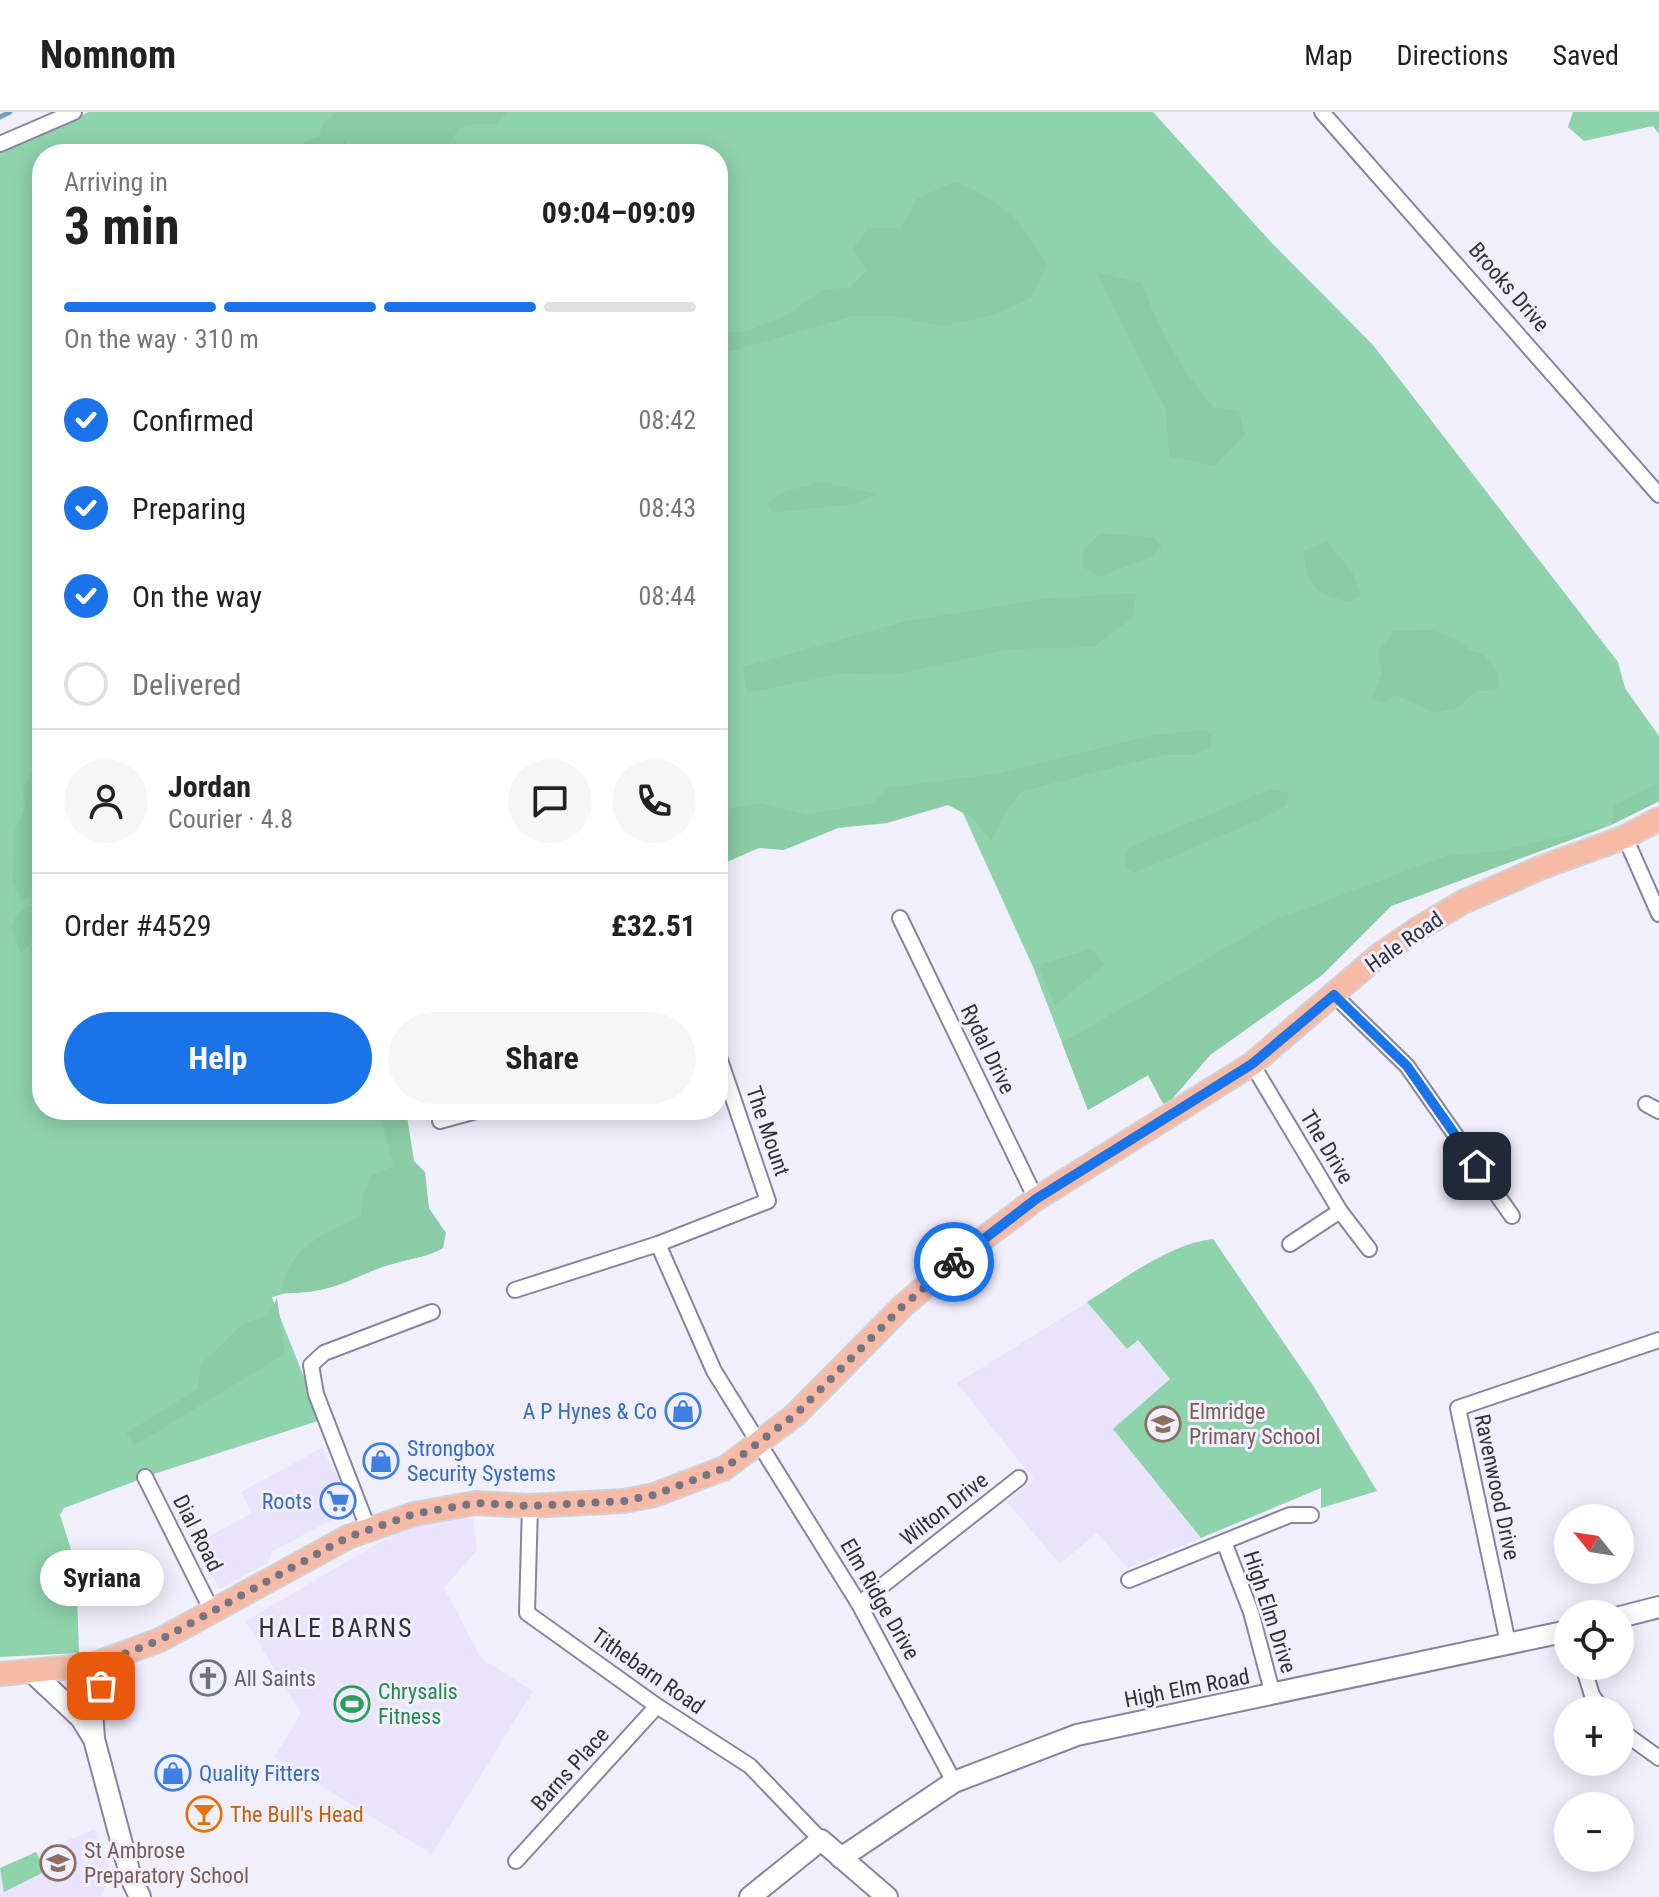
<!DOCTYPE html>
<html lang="en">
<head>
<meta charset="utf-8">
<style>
  :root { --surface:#fff; --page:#f6f6f6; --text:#222; --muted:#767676; --line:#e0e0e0; --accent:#1a73e8 }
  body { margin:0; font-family:"Roboto Condensed",sans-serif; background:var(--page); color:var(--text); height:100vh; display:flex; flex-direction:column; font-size:30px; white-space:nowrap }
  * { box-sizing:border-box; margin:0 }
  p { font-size:26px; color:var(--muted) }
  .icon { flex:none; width:44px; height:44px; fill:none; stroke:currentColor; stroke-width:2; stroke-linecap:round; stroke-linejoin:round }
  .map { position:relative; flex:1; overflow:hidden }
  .panel { position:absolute; left:32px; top:32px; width:696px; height:976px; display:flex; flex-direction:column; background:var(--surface); border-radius:32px; box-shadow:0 4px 20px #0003 }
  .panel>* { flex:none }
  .needle { width:52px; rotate:300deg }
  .fabs { position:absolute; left:1554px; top:1392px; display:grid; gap:16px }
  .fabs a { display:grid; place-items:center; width:80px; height:80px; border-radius:50%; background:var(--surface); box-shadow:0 4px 20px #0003; font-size:40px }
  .pin { position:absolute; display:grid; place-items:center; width:68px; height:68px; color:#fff; margin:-34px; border-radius:16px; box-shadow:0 4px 12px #0006 }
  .courier { position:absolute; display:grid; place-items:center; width:80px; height:80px; margin:-40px; border:6px solid #1a73e8; border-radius:50%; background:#fff; color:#222; box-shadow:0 2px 10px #0007 }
  .bubble { position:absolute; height:56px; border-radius:28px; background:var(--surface); box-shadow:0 4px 20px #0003; font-size:26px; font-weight:700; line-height:56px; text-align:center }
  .head em { font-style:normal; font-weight:700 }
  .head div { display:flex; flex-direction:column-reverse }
  .head { display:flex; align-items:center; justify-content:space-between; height:136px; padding:0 32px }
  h1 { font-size:52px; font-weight:700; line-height:60px }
  .bar { display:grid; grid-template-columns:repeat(4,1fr); gap:12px 8px; align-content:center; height:96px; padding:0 32px }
  .bar i { height:10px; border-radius:6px; background:var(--line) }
  .bar .current { background:var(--accent) }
  .bar p { grid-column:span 4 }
  .line { display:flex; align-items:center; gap:20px; padding:0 32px; border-top:2px solid var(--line) }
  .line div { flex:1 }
  .round { display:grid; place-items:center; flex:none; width:84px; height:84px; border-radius:42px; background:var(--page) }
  ol { padding:0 32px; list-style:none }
  li { display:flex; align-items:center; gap:24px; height:88px }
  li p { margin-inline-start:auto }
  li .icon { padding:8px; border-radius:50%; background:var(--accent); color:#fff; stroke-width:4 }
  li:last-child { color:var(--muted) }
  li i { width:44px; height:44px; border:4px solid var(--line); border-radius:50% }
  .cta { display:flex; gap:16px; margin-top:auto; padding:16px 32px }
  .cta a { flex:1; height:92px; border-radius:48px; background:var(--accent); color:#fff; font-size:32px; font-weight:700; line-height:92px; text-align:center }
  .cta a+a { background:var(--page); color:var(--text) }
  header { display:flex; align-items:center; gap:48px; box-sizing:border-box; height:112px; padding:0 40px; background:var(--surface); border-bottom:2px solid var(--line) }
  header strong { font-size:38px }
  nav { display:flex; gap:44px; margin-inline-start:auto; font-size:28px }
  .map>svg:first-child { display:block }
</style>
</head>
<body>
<header>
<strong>Nomnom</strong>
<nav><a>Map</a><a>Directions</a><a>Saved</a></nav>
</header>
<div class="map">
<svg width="1659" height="1785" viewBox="0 0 1659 1785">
  <rect width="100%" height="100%" fill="#f1effc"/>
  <g fill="#e9e3fb">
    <polygon points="1213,1127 1314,1275 1377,1379 1321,1396 1321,1376 1128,1456 1097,1421 1060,1452 1007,1390 1034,1368 957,1271 1164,1143 1188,1131"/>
    <polygon points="322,1336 354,1396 271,1440 269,1450 220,1477 195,1432 252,1401 241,1380"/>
    <polygon points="473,1406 477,1438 444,1476 481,1546 533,1579 432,1742 274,1645 301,1602 246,1509 406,1415"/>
    <polygon points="95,1717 98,1734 112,1760 101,1785 0,1785 0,1756"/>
  </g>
  <g fill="#8fd3ac">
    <polygon points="89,0 1153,0 1270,129 1373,233 1618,550 1625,576 1659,624 1659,689 1611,713 1391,794 1321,864 1210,943 1165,995 1148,963 1088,998 1033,855 958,690 954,688 895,708 881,705 718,736 718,42 42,42 42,998 390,998 433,1141 272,1185 321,1308 157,1361 64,1396 60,1403 76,1453 79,1541 0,1545 0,41"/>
    <polygon points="1573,0 1659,0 1659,22 1653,14 1584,29 1568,15"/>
    <path d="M 1213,1127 L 1314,1275 L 1377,1379 L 1321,1396 L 1321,1376 L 1201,1426 L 1113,1317 L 1170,1267 L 1138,1228 L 1127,1237 L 1087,1190 C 1126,1166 1167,1133 1213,1127 Z"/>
    <polygon points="36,1740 46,1759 4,1780 0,1756"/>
  </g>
  <g fill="#89cca5">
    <path d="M 337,0 L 508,0 L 496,12 C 455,12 465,11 440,42 L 363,42 L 349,29 L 335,42 L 304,42 L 302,32 L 319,24 L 323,11 Z"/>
    <path d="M 955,70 C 1002,87 1023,111 1047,154 L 1032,185 L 997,202 L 943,214 L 891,204 L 853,204 L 718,243 L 718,219 L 745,220 L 788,203 L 822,178 L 851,175 L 867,158 L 853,137 L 868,116 L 900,116 L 918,86 Z"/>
    <path d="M 1096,160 L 1142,171 C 1161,222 1178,253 1213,295 L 1239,299 L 1245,323 L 1214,354 L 1169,344 L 1166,298 Z"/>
    <polygon points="823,370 876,382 858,391 773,401 766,391 786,379"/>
    <polygon points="1100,422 1153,425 1162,435 1151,445 1099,465 1082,454 1084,437"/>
    <path d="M 1327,429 L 1353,462 L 1361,483 L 1351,490 C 1313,482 1309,476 1303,439 Z"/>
    <polygon points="1136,481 1133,505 1094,535 1010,537 893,563 843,561 747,581 743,555 906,509 1043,487"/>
    <polygon points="1431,518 1459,528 1470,539 1482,542 1498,560 1499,575 1493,579 1475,579 1459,595 1434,601 1396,583 1385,590 1372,587 1382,561 1377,540 1395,519"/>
    <polygon points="1205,618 1212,624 1210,636 1191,643 1164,643 1022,679 1009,695 991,729 973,706 948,693 887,711 838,716 784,738 759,736 718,754 718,698 761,691 807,703 872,691 887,676 1000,661 1154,623"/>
    <polygon points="42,645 42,779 21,788 12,769 14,720 25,697 23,678 38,647"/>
    <polygon points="1658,671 1659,689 1611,713 1391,794 1321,864 1210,943 1165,995 1148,963 1088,998 1062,931 1270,810 1446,744 1498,739 1611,713 1614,694"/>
    <polygon points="1271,677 1288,681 1287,692 1270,703 1134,761 1125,755 1125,741 1133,734"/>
    <polygon points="30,793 42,805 42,821 21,841 11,814 17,802"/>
    <polygon points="1091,837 1105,853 1055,893 1038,853"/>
    <path d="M 378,998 L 406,998 L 414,1049 L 425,1060 L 429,1096 L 446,1121 L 443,1136 C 427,1145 418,1145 402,1149 C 353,1162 338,1183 281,1181 C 286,1137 325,1121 361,1104 L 363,1085 L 370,1064 L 394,1054 Z"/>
    <polygon points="277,1186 285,1242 135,1333 126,1321 198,1277 201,1252 243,1212 268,1203"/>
  </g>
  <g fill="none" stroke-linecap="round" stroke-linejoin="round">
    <polyline stroke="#789fc3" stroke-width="5" points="0,5 10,0"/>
    <defs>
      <g id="street">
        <polyline points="1322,0 1659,383"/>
        <polyline points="0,32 74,0"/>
        <polyline points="1625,725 1659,802"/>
        <polyline points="900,806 1036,1087"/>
        <polyline points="1334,883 1407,954 1512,1104"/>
        <polyline points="1252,952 1340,1099 1369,1137"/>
        <polyline points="1646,992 1659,999"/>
        <polyline points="440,1009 480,998"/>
        <polyline points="658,1132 714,1259 859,1492 954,1670"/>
        <polyline points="1290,1132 1340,1099"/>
        <polyline points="515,1178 658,1132 768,1089 718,942"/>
        <polyline points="145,1365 211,1497"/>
        <polyline points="530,1394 527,1501 657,1594 750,1654 821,1728"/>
        <polyline points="368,1416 316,1282 311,1253 324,1241 432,1200"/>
        <polyline points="1224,1430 1251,1500 1273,1583"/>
        <polyline points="1129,1468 1290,1403 1311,1403"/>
        <polyline points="859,1492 1019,1366"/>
        <polyline points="1508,1531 1458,1296 1659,1228"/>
        <polyline points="1583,1554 1592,1583 1602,1598"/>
        <polyline points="1620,1618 1659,1646"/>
        <polyline points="516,1749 657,1594"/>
      </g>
      <g id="secondary">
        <polyline points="1620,1505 1659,1495"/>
        <polyline points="114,1546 92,1597 94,1627 131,1766 140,1785"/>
        <polyline points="33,1561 81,1606 92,1624"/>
        <polyline points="841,1746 954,1670 1077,1623 1568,1519"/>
        <polyline points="750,1785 821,1728 887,1785"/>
      </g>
      <polyline id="primary" points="0,1562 92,1553 160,1528 348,1425 414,1402 476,1391 530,1394 624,1389 654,1383 725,1356 795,1303 903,1194 962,1143 1036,1087 1252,952 1378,844 1416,818 1463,790 1540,756 1625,725 1659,707"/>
    </defs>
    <use href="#street" stroke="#8a83a0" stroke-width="18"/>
    <use href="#secondary" stroke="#8a83a0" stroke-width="24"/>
    <use href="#primary" stroke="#d2d2d4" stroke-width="26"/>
    <use href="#street" stroke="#fff" stroke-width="14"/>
    <use href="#secondary" stroke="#fff" stroke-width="20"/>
    <use href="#primary" stroke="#f5bba6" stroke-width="22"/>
  </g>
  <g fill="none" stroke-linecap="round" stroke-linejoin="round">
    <polyline stroke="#767480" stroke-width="8" stroke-dasharray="0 14.4" points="101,1574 114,1546 160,1528 348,1425 414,1402 476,1391 530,1394 624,1389 654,1383 725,1356 795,1303 903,1194 954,1150"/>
    <polyline stroke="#1a73e8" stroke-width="10" points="954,1150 1036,1087 1252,952 1334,883 1407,954 1477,1054"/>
  </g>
  <defs>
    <symbol id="shop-ring" viewBox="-11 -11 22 22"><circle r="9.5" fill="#f1effc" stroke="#3f7fe0" stroke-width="1.5"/><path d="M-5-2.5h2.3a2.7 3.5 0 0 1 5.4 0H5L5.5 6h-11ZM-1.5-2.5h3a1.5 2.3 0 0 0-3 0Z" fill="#3f7fe0"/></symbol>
    <symbol id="school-ring" viewBox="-11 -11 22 22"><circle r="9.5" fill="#f1effc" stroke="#8d6e63" stroke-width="1.5"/><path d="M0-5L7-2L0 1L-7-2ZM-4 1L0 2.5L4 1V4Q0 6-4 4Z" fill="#8d6e63"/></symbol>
    <symbol id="supermarket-ring" viewBox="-11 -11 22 22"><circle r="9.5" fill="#f1effc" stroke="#3f7fe0" stroke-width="1.5"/><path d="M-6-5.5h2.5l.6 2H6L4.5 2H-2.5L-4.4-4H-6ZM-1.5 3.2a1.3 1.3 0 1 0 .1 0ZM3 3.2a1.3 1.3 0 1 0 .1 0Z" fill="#3f7fe0"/></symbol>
    <symbol id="church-ring" viewBox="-11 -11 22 22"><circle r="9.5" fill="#f1effc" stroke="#6b7280" stroke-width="1.5"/><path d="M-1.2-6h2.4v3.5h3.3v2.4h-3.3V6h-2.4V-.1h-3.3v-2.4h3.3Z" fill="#6b7280"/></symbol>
    <symbol id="stadium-ring" viewBox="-11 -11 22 22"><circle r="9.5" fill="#f1effc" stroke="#2e9e5b" stroke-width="1.5"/><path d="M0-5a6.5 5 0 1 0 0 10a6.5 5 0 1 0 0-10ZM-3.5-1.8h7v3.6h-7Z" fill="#2e9e5b"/></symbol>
    <symbol id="bar-ring" viewBox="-11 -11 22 22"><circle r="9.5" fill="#f1effc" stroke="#e8710a" stroke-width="1.5"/><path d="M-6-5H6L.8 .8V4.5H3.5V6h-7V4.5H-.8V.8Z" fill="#e8710a"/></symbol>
  </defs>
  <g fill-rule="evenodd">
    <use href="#shop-ring" x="663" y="1279" width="40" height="40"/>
    <use href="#school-ring" x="1143" y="1292" width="40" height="40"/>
    <use href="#shop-ring" x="361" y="1329" width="40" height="40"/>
    <use href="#supermarket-ring" x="318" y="1369" width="40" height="40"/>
    <use href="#church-ring" x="188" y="1546" width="40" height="40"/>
    <use href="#stadium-ring" x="332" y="1572" width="40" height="40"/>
    <use href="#shop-ring" x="153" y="1641" width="40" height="40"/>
    <use href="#bar-ring" x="184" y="1682" width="40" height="40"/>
    <use href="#school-ring" x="38" y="1731" width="40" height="40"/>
  </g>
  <g text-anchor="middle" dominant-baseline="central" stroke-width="6" stroke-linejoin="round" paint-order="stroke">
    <g font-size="22" fill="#34313d" stroke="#f1effc">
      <text transform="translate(1509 175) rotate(49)">Brooks Drive</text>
      <text transform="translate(1404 830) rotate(-35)">Hale Road</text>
      <text transform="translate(988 937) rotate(64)">Rydal Drive</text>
      <text transform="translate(768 1019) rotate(71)">The Mount</text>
      <text transform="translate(1327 1035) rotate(59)">The Drive</text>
      <text transform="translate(1497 1375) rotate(78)">Ravenwood Drive</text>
      <text transform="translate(944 1397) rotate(-38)">Wilton Drive</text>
      <text transform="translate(198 1421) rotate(63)">Dial Road</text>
      <text transform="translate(880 1487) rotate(60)">Elm Ridge Drive</text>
      <text transform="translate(1270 1500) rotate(72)">High Elm Drive</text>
      <text transform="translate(648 1559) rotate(35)">Tithebarn Road</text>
      <text transform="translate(1187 1576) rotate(-11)">High Elm Road</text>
      <text transform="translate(570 1657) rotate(-48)">Barns Place</text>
    </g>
    <g font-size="22" fill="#366cbe" stroke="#f1effc" text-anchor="end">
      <text x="657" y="1299">A P Hynes &amp; Co</text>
      <text x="407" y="1336" text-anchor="start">Strongbox<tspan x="407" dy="25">Security Systems</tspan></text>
      <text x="312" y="1389">Roots</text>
      <text x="199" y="1661" text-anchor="start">Quality Fitters</text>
    </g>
    <g font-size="22" fill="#785e54" stroke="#f1effc" text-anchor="start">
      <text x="1189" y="1299">Elmridge<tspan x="1189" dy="25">Primary School</tspan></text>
      <text x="84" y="1738">St Ambrose<tspan x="84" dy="25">Preparatory School</tspan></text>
    </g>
    <g font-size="22" fill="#5b616d" stroke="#f1effc" text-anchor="start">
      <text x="234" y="1566">All Saints</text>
    </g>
    <g font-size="22" fill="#27864d" stroke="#f1effc" text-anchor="start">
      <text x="378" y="1579">Chrysalis<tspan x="378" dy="25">Fitness</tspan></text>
    </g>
    <g font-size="22" fill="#c56008" stroke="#f1effc" text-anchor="start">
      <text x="230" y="1702">The Bull's Head</text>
    </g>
    <g font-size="26" letter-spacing="2" fill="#34313d" stroke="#f1effc">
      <text x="336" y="1516">HALE BARNS</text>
    </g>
  </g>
</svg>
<div class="fabs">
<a><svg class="needle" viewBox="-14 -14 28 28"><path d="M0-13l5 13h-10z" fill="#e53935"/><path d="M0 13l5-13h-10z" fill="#767676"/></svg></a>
<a><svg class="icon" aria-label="locate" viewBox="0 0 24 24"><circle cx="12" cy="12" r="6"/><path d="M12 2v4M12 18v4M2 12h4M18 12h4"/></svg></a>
<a>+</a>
<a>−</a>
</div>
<div class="pin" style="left:101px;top:1574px;background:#ea580c"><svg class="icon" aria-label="bag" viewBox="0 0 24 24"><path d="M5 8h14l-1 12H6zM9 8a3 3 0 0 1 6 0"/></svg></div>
<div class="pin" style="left:1477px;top:1054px;background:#1f2937"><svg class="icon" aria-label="home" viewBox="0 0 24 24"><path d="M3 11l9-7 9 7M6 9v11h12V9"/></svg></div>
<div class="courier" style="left:954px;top:1150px"><svg class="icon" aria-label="bike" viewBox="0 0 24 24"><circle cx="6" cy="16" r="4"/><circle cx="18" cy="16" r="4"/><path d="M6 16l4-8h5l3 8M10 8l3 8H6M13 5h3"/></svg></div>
<div class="bubble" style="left:40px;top:1438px;width:124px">Syriana</div>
<section class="panel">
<div class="head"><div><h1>3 min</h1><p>Arriving in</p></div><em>09:04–09:09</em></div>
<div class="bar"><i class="current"></i><i class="current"></i><i class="current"></i><i></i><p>On the way · 310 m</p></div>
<ol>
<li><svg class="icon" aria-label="check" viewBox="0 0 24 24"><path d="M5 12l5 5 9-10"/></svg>Confirmed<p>08:42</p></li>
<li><svg class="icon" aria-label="check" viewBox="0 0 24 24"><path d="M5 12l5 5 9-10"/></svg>Preparing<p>08:43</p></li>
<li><svg class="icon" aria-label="check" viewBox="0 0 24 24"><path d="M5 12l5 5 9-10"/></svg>On the way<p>08:44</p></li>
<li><i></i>Delivered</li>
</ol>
<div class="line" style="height:144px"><a class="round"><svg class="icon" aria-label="person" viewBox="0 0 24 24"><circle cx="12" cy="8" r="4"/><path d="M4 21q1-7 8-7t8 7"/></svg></a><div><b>Jordan</b><p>Courier · 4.8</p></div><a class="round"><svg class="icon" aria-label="chat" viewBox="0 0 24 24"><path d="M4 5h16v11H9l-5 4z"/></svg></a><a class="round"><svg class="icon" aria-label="phone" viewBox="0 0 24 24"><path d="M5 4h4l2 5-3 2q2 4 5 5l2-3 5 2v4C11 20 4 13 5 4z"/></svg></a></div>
<div class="line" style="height:104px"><div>Order #4529</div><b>£32.51</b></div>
<div class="cta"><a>Help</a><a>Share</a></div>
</section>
</div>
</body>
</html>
